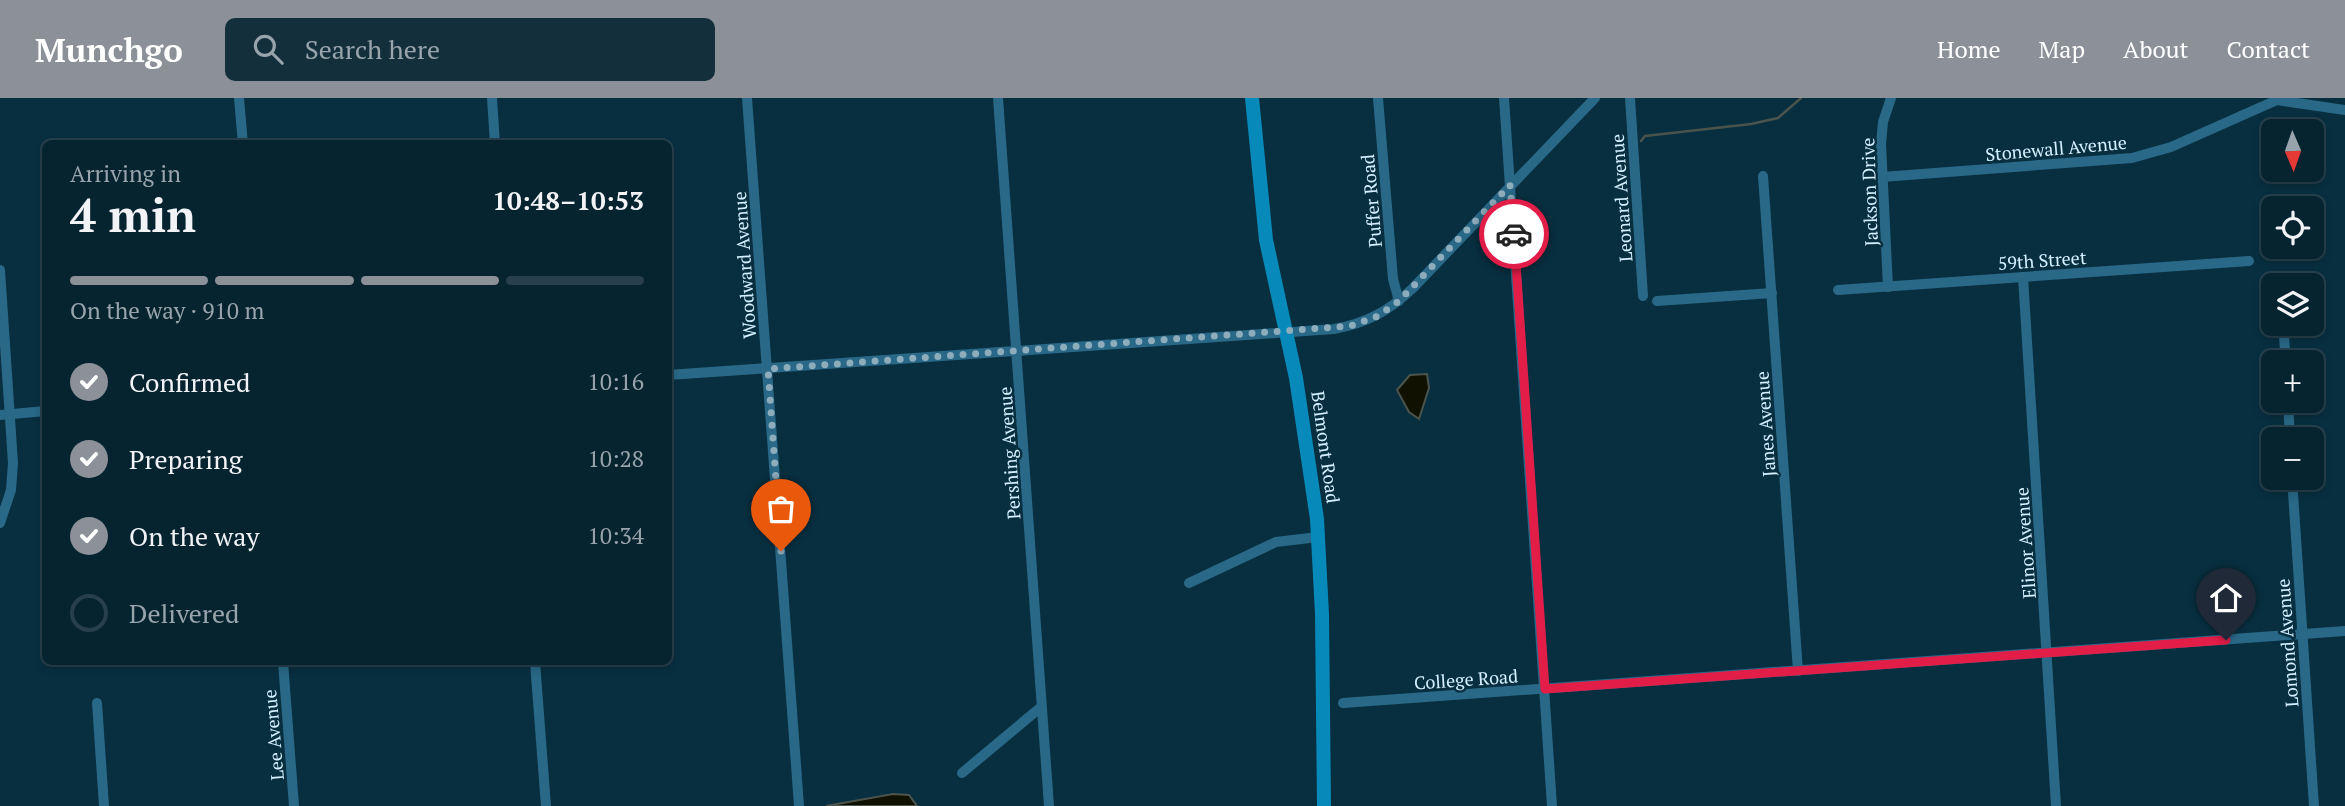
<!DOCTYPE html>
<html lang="en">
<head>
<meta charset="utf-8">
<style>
  :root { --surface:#062330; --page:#142f3c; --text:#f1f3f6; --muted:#98a4ab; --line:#27404c; --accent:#8c9099 }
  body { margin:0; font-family:"PT Serif",serif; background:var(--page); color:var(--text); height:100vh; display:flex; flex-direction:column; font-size:26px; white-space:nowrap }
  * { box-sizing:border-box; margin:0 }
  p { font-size:23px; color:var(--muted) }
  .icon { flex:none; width:38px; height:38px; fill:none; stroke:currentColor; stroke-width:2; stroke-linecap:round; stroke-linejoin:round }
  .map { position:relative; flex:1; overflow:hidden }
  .sheet { position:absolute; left:42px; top:42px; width:630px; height:525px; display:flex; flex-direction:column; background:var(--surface); border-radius:10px; box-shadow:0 4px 10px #0003,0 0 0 2px var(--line) }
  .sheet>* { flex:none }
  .needle { width:46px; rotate:178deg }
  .tools { position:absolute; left:2261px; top:21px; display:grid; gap:14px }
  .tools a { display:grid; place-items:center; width:63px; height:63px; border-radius:10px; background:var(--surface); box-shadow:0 4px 10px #0003,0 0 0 2px var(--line); font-size:35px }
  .pin { position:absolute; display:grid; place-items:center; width:60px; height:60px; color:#fff; margin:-72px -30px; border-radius:50% 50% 50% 0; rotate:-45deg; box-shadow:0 0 7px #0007 }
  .pin .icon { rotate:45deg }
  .courier { position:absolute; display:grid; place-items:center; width:70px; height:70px; margin:-35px; border:5px solid #e11d48; border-radius:50%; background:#fff; color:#222; box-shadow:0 2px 9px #0007 }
  .overview em { font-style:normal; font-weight:700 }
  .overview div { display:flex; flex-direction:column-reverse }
  .overview { display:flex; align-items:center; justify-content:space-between; height:119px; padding:0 28px }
  h1 { font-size:46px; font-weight:700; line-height:52px }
  .bar { display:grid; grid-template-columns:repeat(4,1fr); gap:10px 7px; align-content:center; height:84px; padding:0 28px }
  .bar i { height:9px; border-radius:5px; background:var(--line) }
  .bar .selected { background:var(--accent) }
  .bar p { grid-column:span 4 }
  ol { padding:0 28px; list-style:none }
  li { display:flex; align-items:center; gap:21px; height:77px }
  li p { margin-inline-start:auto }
  li .icon { padding:7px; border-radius:50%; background:var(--accent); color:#fff; stroke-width:4 }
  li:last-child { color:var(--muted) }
  li i { width:38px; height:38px; border:4px solid var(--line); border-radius:50% }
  header { display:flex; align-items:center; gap:42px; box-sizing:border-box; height:98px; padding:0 35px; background:var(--accent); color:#fff }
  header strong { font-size:33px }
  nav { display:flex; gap:38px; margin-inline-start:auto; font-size:24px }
  .search { width:490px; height:63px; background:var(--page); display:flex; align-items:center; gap:18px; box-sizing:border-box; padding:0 24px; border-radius:10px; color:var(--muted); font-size:26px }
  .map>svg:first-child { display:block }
</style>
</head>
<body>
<header>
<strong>Munchgo</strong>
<div class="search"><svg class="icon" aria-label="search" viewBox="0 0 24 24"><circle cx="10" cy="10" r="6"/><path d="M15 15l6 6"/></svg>Search here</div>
<nav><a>Home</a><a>Map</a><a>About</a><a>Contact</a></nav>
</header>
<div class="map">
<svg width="2345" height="708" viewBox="0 0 2345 708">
  <rect width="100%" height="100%" fill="#082f40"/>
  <g fill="#101100" stroke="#4b544c" stroke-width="2">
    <polygon points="1427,276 1429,290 1419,321 1409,314 1397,292 1410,277"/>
    <polygon points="893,696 909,697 917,708 826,708"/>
  </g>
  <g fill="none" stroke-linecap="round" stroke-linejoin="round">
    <g stroke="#4b544c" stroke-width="2.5">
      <polyline points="1641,43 1645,38 1751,26 1778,20 1801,0"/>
      <polyline points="1617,48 1624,47"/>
    </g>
    <g stroke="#296886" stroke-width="10">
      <polyline points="239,0 243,46"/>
      <polyline points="492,0 495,46"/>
      <polyline points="747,0 799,708"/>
      <polyline points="998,0 1049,708"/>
      <polyline points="1378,0 1393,181 1399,203"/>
      <polyline points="1504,0 1552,708"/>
      <polyline points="1630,0 1643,198"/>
      <polyline points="1763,78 1798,573"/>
      <polyline points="1882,79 2132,60 2171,49 2277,2 2345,12"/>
      <polyline points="0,172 13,365 11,392 0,425"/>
      <polyline points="2023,179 2056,708"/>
      <polyline points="1888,189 1881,46 1883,24 1891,0"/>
      <polyline points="1838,192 2249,163"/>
      <polyline points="1657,203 1772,195"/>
      <polyline points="2283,226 2286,264"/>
      <path d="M 668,277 L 1334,231 C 1367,225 1389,213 1413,190 L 1595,0"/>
      <polyline points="2288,303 2290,341"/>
      <polyline points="0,317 46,313"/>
      <polyline points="2292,380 2314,708"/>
      <polyline points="1189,485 1276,444 1318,439"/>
      <polyline points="283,564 294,708"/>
      <polyline points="535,564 546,708"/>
      <polyline points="97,605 104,708"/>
      <polyline points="1343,605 2345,533"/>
      <polyline points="962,675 1041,609"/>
    </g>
    <polyline stroke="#078ab9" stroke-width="14" points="1252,0 1266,142 1296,280 1317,421 1322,516 1324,708"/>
  </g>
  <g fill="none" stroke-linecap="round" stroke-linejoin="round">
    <polyline stroke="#8dacbc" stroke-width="7" stroke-dasharray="0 12.6" points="781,453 768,271 1350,228 1378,218 1399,203 1510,87 1514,136"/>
    <polyline stroke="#e11d48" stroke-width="9" points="1514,136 1545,591 2226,542"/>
  </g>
  <g text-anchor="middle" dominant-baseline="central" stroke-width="5" stroke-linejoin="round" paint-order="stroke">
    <g font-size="18" fill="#d5f0ff" stroke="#082f40">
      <text transform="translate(2056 50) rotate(-5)">Stonewall Avenue</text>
      <text transform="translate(1869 94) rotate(-92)">Jackson Drive</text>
      <text transform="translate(1621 100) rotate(-94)">Leonard Avenue</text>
      <text transform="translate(1371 103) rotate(-95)">Puffer Road</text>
      <text transform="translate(2042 162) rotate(-4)">59th Street</text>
      <text transform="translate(744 167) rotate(-94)">Woodward Avenue</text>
      <text transform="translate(1765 326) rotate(-94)">Janes Avenue</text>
      <text transform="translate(1326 349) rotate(82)">Belmont Road</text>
      <text transform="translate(1009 355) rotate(-94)">Pershing Avenue</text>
      <text transform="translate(2025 445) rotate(-94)">Elinor Avenue</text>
      <text transform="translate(2287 545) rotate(-94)">Lomond Avenue</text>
      <text transform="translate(1466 581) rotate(-4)">College Road</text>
      <text transform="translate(273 637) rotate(-95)">Lee Avenue</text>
    </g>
  </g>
</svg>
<div class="tools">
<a><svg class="needle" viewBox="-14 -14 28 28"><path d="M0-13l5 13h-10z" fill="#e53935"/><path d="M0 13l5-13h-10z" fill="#98a4ab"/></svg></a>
<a><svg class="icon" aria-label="locate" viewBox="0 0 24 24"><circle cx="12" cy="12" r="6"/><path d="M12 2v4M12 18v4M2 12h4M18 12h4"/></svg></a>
<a><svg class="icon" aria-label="layers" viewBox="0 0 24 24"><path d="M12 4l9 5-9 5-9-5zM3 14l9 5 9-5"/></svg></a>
<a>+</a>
<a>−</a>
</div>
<div class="pin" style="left:781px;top:453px;background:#ea580c"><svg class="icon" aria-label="bag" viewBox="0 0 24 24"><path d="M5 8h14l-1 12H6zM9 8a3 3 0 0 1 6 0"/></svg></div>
<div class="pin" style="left:2226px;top:542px;background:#1f2937"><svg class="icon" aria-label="home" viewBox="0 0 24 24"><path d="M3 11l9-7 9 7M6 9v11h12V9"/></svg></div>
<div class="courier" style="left:1514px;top:136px"><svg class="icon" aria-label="car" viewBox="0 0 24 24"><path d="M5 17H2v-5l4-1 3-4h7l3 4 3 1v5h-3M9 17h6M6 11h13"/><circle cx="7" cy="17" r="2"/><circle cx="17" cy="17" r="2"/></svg></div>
<section class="sheet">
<div class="overview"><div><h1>4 min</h1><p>Arriving in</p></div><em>10:48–10:53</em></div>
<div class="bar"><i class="selected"></i><i class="selected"></i><i class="selected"></i><i></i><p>On the way · 910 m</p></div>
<ol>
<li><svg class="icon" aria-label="check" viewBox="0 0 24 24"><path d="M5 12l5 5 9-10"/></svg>Confirmed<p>10:16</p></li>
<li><svg class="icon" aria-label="check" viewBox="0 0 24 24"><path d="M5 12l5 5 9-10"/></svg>Preparing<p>10:28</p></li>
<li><svg class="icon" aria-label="check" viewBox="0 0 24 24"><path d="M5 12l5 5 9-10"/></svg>On the way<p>10:34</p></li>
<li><i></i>Delivered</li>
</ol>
</section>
</div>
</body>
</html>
